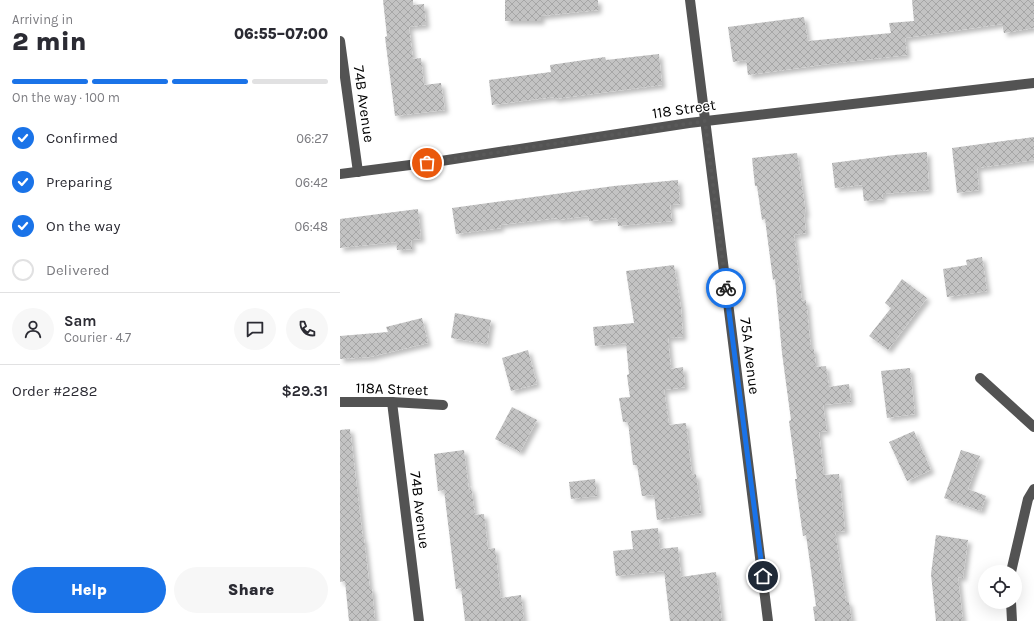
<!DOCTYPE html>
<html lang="en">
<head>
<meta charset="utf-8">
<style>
  :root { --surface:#fff; --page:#f7f7f7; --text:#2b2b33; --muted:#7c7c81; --line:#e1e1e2; --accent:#1a73e8 }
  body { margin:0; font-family:Karla,sans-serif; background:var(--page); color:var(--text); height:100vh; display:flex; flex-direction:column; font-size:15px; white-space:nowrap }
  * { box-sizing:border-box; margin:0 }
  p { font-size:13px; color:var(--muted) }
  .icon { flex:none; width:22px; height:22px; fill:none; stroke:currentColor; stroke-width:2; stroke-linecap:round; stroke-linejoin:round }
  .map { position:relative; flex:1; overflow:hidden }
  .panel { display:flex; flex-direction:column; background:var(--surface); width:340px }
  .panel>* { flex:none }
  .buttons { position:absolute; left:638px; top:565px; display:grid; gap:8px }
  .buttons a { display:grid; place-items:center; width:44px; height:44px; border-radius:50%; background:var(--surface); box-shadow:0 4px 16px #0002; font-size:20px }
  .pin { position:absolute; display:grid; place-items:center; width:34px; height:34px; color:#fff; margin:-17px; border:2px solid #fff; border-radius:50%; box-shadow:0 1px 4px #0007 }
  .courier { position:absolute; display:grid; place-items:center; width:40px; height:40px; margin:-20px; border:3px solid #1a73e8; border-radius:50%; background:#fff; color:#222; box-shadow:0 1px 5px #0007 }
  .head em { font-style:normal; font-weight:800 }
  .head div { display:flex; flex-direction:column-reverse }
  .head { display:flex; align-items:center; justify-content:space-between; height:68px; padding:0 12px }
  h1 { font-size:26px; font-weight:800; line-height:30px }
  .bar { display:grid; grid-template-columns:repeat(4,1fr); gap:6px 4px; align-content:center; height:48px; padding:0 12px }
  .bar i { height:5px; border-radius:3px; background:var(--line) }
  .bar .current { background:var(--accent) }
  .bar p { grid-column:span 4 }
  .line { display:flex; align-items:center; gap:10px; padding:0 12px; border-top:1px solid var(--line) }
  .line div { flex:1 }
  .round { display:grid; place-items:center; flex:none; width:42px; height:42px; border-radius:21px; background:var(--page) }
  ol { padding:0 12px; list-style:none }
  li { display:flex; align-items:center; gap:12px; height:44px }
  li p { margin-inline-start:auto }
  li .icon { padding:4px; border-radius:50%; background:var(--accent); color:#fff; stroke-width:4 }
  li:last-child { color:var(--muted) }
  li i { width:22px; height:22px; border:2px solid var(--line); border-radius:50% }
  .action { display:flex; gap:8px; margin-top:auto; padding:8px 12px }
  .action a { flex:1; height:46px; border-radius:24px; background:var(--accent); color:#fff; font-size:16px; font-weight:800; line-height:46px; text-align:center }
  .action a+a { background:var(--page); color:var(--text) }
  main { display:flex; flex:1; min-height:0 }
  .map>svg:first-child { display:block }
</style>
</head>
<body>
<main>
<section class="panel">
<div class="head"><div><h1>2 min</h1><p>Arriving in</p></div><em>06:55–07:00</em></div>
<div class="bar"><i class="current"></i><i class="current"></i><i class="current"></i><i></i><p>On the way · 100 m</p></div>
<ol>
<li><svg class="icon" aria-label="check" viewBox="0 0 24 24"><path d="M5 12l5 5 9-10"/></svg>Confirmed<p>06:27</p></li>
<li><svg class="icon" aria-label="check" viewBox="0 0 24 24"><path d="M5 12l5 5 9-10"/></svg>Preparing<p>06:42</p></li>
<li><svg class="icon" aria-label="check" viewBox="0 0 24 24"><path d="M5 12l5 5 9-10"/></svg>On the way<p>06:48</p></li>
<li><i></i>Delivered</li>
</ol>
<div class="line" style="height:72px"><a class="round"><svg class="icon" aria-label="person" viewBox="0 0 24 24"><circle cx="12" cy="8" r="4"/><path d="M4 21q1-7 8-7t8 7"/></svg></a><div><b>Sam</b><p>Courier · 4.7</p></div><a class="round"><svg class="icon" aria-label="chat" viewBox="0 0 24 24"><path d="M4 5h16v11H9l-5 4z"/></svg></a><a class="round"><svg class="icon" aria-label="phone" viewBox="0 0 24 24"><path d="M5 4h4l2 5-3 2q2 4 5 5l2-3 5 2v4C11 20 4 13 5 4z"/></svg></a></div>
<div class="line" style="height:52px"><div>Order #2282</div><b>$29.31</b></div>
<div class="action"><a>Help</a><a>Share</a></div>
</section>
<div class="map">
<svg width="694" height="621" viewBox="0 0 694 621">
  <defs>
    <pattern id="building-cross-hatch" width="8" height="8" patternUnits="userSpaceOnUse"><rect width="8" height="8" fill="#c3c3c3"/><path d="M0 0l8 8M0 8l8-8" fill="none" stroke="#a6a6a6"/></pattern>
    <filter id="shadow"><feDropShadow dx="3.5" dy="3.5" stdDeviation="2" flood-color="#0004"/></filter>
  </defs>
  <rect width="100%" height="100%" fill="#fff"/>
  <g fill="url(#building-cross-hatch)" filter="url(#shadow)">
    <polygon points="43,0 73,0 73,5 84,4 86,25 69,27 73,59 81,58 84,85 101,83 105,110 55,116 45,37 47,36"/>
    <polygon points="165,0 258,0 258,10 201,16 201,21 165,21"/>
    <polygon points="572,0 694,0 694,28 664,33 662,24 565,38 567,55 481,65 408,75 406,60 393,62 388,27 464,17 468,41 551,33 549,23 574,21"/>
    <polygon points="319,54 322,85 214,99 214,97 152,105 149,80 211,72 210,65 265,57 266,60"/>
    <polygon points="694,137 694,160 637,168 639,190 617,193 612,148"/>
    <polygon points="587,152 589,190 542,194 543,199 524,201 522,185 495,188 492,163 554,155"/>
    <polygon points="457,153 466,214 464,214 466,233 454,235 462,301 466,300 471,349 474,349 476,367 486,366 489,387 509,384 511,402 483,405 487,431 479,432 484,475 499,474 505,531 495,532 506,602 509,602 512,621 475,621 473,607 476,606 466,535 463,536 455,479 457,479 449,421 451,420 442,353 435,279 433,280 425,219 422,220 417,186 415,186 412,158"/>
    <polygon points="338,180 340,204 330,205 332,221 278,226 277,218 249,221 248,216 217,220 217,218 160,225 161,228 116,234 112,208 274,186"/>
    <polygon points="78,209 81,239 71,240 72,249 57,250 56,242 0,248 0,219"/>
    <polygon points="642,257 647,291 607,297 603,269 627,265 626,260"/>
    <polygon points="334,265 341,308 343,337 328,338 331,369 343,367 345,387 324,390 329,425 346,423 352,475 356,474 361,513 317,520 314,495 302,496 297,465 293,465 288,422 283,422 279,398 290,397 287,375 289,374 286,343 255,346 253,327 294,323 286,271"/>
    <polygon points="562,279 587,298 548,350 529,336 551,308 545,303"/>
    <polygon points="115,313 151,320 147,344 111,338"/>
    <polygon points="82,318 88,343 30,357 0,359 0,336 48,332 46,327"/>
    <polygon points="188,350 197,384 171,391 162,358"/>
    <polygon points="570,368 575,414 547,418 541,371"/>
    <polygon points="172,407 197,420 180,452 155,439"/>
    <polygon points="10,429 23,539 24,539 30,589 32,589 35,621 9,621 5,581 0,582 0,430"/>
    <polygon points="574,431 591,470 567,481 549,442"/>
    <polygon points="124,450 129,491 131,486 135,515 144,514 148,549 155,548 161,598 181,595 184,621 125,621 121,588 116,589 104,490 98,491 94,454"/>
    <polygon points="621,450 640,456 628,489 646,496 641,511 604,498"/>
    <polygon points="255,479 257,496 231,499 229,482"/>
    <polygon points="318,528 320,549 338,547 341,577 376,572 382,621 330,621 324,571 276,576 273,551 293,549 291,531"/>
    <polygon points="596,535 628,540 623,578 618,577 623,621 596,621 591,574"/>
  </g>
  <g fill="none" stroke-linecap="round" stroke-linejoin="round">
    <g stroke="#535353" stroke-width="10">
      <polyline points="350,0 428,621"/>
      <polyline points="0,41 18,172"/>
      <polyline points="0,174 101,161 349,123 694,83"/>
      <polyline points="640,378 694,427"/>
      <polyline points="0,402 52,402 103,405"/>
      <polyline points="52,402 79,621"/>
      <polyline points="671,572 688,499 694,489"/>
      <polyline points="671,602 672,621"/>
    </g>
  </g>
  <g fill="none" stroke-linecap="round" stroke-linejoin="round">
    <polyline stroke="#595959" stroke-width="4" stroke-dasharray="0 7.2" points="87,163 365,121 386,288"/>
    <polyline stroke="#1a73e8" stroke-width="5" points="386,288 423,576"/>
  </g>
  <g text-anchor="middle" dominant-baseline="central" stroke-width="3" stroke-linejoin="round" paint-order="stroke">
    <g font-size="15" fill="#000" stroke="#fff">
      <text transform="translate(24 104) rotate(82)">74B Avenue</text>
      <text transform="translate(344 109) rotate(-8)">118 Street</text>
      <text transform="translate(410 356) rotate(83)">75A Avenue</text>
      <text transform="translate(52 389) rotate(2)">118A Street</text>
      <text transform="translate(80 510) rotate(83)">74B Avenue</text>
    </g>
  </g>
</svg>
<div class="buttons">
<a><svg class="icon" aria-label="locate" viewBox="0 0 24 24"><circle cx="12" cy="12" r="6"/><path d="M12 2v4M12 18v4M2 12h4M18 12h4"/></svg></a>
</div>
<div class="pin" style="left:87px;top:163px;background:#ea580c"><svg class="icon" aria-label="bag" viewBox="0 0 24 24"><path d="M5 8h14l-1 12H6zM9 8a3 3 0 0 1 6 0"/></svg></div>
<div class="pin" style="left:423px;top:576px;background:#1f2937"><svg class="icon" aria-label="home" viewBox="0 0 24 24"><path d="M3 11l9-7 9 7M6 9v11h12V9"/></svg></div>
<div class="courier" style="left:386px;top:288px"><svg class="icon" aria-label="bike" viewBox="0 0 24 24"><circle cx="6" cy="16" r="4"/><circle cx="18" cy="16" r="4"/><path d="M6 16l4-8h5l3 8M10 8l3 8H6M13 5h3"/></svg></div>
</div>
</main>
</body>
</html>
